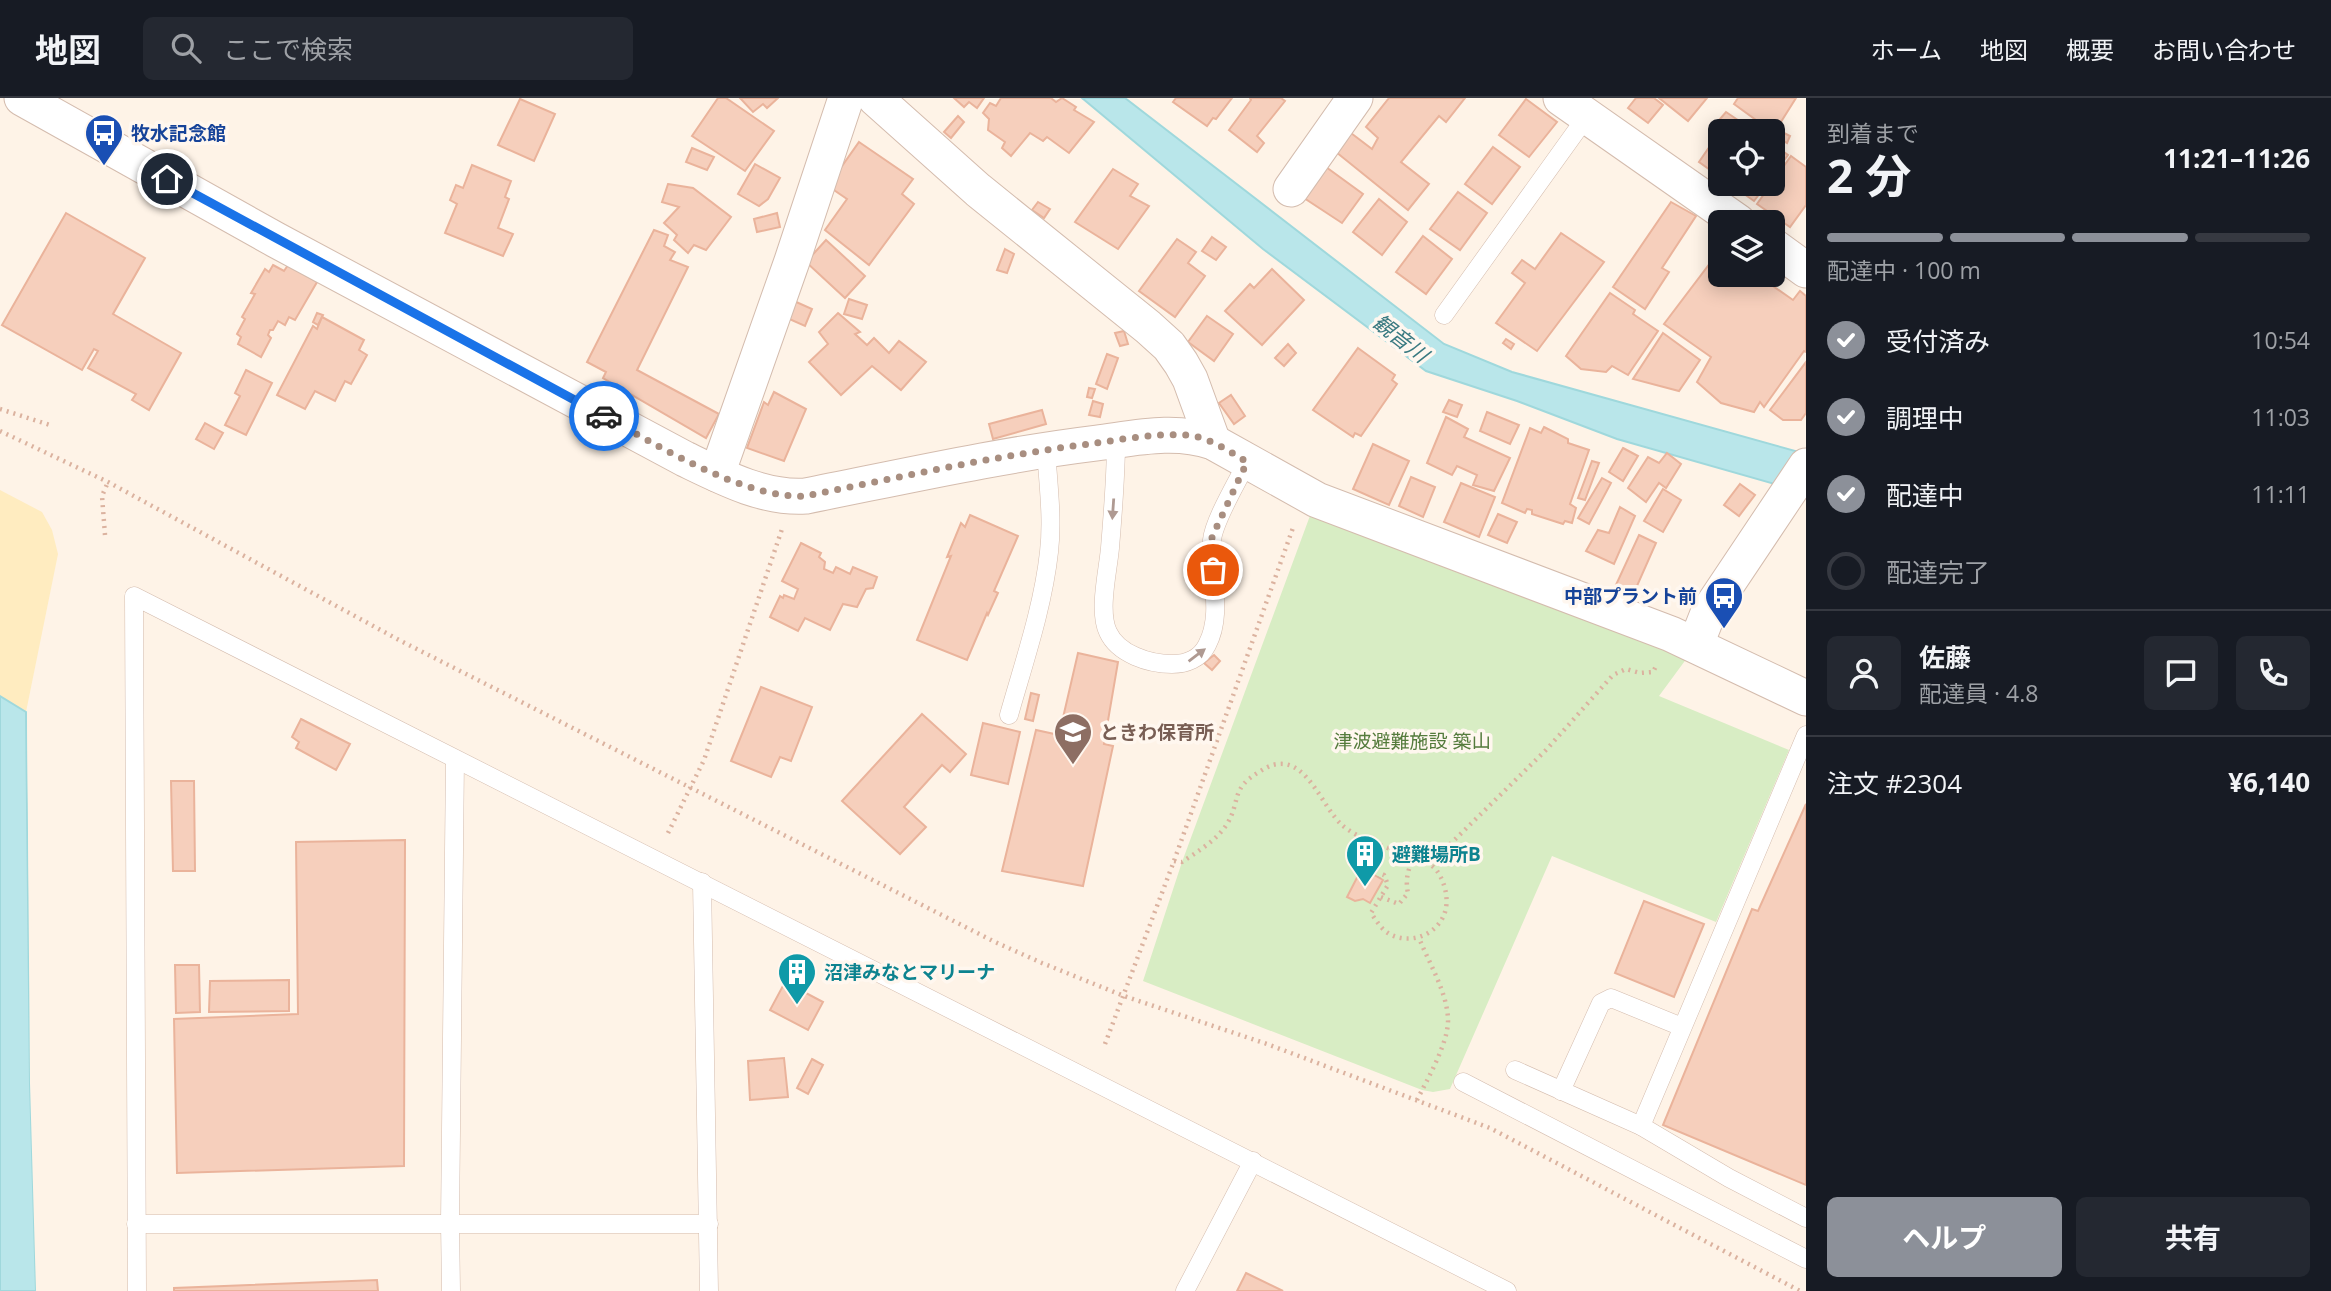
<!DOCTYPE html>
<html lang="ja">
<head>
<meta charset="utf-8">
<style>
  :root { --surface:#171b24; --page:#242831; --text:#f1f3f6; --muted:#9ea1a6; --line:#363941; --accent:#8c9099 }
  body { margin:0; font-family:"Open Sans","Noto Sans JP",sans-serif; background:var(--page); color:var(--text); height:100vh; display:flex; flex-direction:column; font-size:26px; white-space:nowrap }
  * { box-sizing:border-box; margin:0 }
  p { font-size:23px; color:var(--muted) }
  .icon { flex:none; width:38px; height:38px; fill:none; stroke:currentColor; stroke-width:2; stroke-linecap:round; stroke-linejoin:round }
  .map { position:relative; flex:1; overflow:hidden }
  .panel { display:flex; flex-direction:column; background:var(--surface); width:525px }
  .panel>* { flex:none }
  .tools { position:absolute; left:1708px; top:21px; display:grid; gap:14px }
  .tools a { display:grid; place-items:center; width:77px; height:77px; border-radius:10px; background:var(--surface); box-shadow:0 4px 18px #0003; font-size:35px }
  .pin { position:absolute; display:grid; place-items:center; width:60px; height:60px; color:#fff; margin:-30px; border:4px solid #fff; border-radius:50%; box-shadow:0 2px 7px #0007 }
  .courier { position:absolute; display:grid; place-items:center; width:70px; height:70px; margin:-35px; border:5px solid #1a73e8; border-radius:50%; background:#fff; color:#222; box-shadow:0 2px 9px #0007 }
  .head em { font-style:normal; font-weight:700 }
  .head div { display:flex; flex-direction:column-reverse }
  .head { display:flex; align-items:center; justify-content:space-between; height:119px; padding:0 21px }
  h1 { font-size:46px; font-weight:700; line-height:52px }
  .bar { display:grid; grid-template-columns:repeat(4,1fr); gap:10px 7px; align-content:center; height:84px; padding:0 21px }
  .bar i { height:9px; border-radius:5px; background:var(--line) }
  .bar .on { background:var(--accent) }
  .bar p { grid-column:span 4 }
  .line { display:flex; align-items:center; gap:18px; padding:0 21px; border-top:2px solid var(--line) }
  .line div { flex:1 }
  .round { display:grid; place-items:center; flex:none; width:74px; height:74px; border-radius:10px; background:var(--page) }
  ol { padding:0 21px; list-style:none }
  li { display:flex; align-items:center; gap:21px; height:77px }
  li p { margin-inline-start:auto }
  li .icon { padding:7px; border-radius:50%; background:var(--accent); color:#fff; stroke-width:4 }
  li:last-child { color:var(--muted) }
  li i { width:38px; height:38px; border:4px solid var(--line); border-radius:50% }
  .action { display:flex; gap:14px; margin-top:auto; padding:14px 21px }
  .action a { flex:1; height:80px; border-radius:10px; background:var(--accent); color:#fff; font-size:28px; font-weight:700; line-height:80px; text-align:center }
  .action a+a { background:var(--page); color:var(--text) }
  header { display:flex; align-items:center; gap:42px; box-sizing:border-box; height:98px; padding:0 35px; background:var(--surface); border-bottom:2px solid var(--line) }
  header strong { font-size:33px }
  nav { display:flex; gap:38px; margin-inline-start:auto; font-size:24px }
  .search { width:490px; height:63px; background:var(--page); display:flex; align-items:center; gap:18px; box-sizing:border-box; padding:0 24px; border-radius:10px; color:var(--muted); font-size:26px }
  main { display:flex; flex:1; min-height:0 }
  .map>svg:first-child { display:block }
</style>
</head>
<body>
<header>
<strong>地図</strong>
<div class="search"><svg class="icon" aria-label="search" viewBox="0 0 24 24"><circle cx="10" cy="10" r="6"/><path d="M15 15l6 6"/></svg>ここで検索</div>
<nav><a>ホーム</a><a>地図</a><a>概要</a><a>お問い合わせ</a></nav>
</header>
<main>
<div class="map">
<svg width="1806" height="1193" viewBox="0 0 1806 1193">
  <rect width="100%" height="100%" fill="#fef3e7"/>
  <polygon fill="#d8edc4" points="1311,415 1687,560 1659,598 1789,652 1716,824 1552,758 1450,991 1433,994 1422,992 1143,883 1182,764"/>
  <polygon fill="#ffecc0" points="0,392 42,414 52,432 58,456 26,614 0,598"/>
  <g fill="#b9e6ea" stroke="#9fd8dc" stroke-width="2">
    <polygon points="1082,0 1125,0 1444,246 1512,274 1806,356 1806,395 1617,341 1517,303 1426,273 1263,151"/>
    <polygon points="0,598 26,614 30,985 36,1193 0,1193"/>
  </g>
  <polygon fill="#fef3e7" points="27,611 29,614 33,985 40,1193 36,1193 30,985"/>
  <g fill="#f6cfbc" stroke="#eab39b" stroke-width="2">
    <polygon points="718,0 726,0 774,33 745,73 692,38"/>
    <polygon points="740,0 778,0 767,10 763,6 753,14"/>
    <polygon points="954,0 984,0 977,10 969,4 964,9"/>
    <polygon points="1001,0 1051,0 1056,4 1062,0 1076,9 1074,12 1094,24 1069,55 1047,39 1043,43 1030,35 1011,58 1002,50 1005,44 988,32 989,21 983,15 990,5 996,8"/>
    <polygon points="1176,0 1232,0 1216,21 1213,20 1207,28 1173,4"/>
    <polygon points="1250,0 1281,0 1285,3 1257,38 1264,45 1257,54 1229,32 1251,2"/>
    <polygon points="1389,0 1465,0 1446,24 1439,18 1401,64 1429,86 1408,112 1331,50 1347,32 1372,51 1378,40 1366,29"/>
    <polygon points="1636,0 1654,0 1663,7 1648,25 1628,10"/>
    <polygon points="1659,0 1707,0 1688,23"/>
    <polygon points="1738,0 1796,0 1774,35 1734,6"/>
    <polygon points="520,1 555,16 534,63 498,47"/>
    <polygon points="1526,1 1557,24 1529,59 1499,37"/>
    <polygon points="1726,14 1754,33 1720,33 1720,79 1699,64 1725,26 1720,21"/>
    <polygon points="958,18 964,24 951,40 944,34"/>
    <polygon points="1784,35 1790,38 1787,45 1780,41"/>
    <polygon points="859,44 913,81 902,96 914,106 869,167 825,132 847,101 828,88"/>
    <polygon points="1773,46 1788,57 1773,77"/>
    <polygon points="1493,49 1520,69 1492,106 1465,86"/>
    <polygon points="692,50 714,59 707,72 686,64"/>
    <polygon points="1791,58 1806,69 1806,107 1790,129 1757,106"/>
    <polygon points="755,66 780,80 768,101 759,108 738,96"/>
    <polygon points="472,67 511,83 505,99 509,101 498,130 513,136 503,158 445,135 457,106 450,102 456,87 463,90"/>
    <polygon points="1326,69 1363,96 1342,125 1304,100"/>
    <polygon points="1113,71 1138,86 1130,98 1149,108 1118,151 1075,124"/>
    <polygon points="668,86 693,90 731,119 706,152 694,147 688,155 674,142 677,137 664,125 679,109 662,104"/>
    <polygon points="1730,86 1767,86 1754,103"/>
    <polygon points="1458,94 1487,115 1460,152 1430,131"/>
    <polygon points="1379,101 1407,124 1382,157 1353,134"/>
    <polygon points="1038,104 1050,111 1044,120 1032,112"/>
    <polygon points="1671,104 1696,118 1662,170 1669,174 1645,211 1613,189"/>
    <polygon points="66,115 145,160 113,216 181,255 149,312 132,302 136,296 88,270 98,253 94,251 82,272 2,227"/>
    <polygon points="777,115 780,129 757,134 754,121"/>
    <polygon points="654,132 668,137 664,148 675,154 670,162 688,169 637,272 719,316 706,340 603,280 606,274 587,264"/>
    <polygon points="1561,135 1604,164 1537,253 1496,225 1525,185 1512,175 1522,162 1535,171"/>
    <polygon points="1423,138 1452,161 1426,196 1396,174"/>
    <polygon points="1212,139 1226,149 1216,162 1202,153"/>
    <polygon points="1177,141 1196,154 1188,165 1205,178 1175,219 1139,193"/>
    <polygon points="826,142 865,178 845,200 806,164"/>
    <polygon points="1005,151 1014,156 1007,175 997,172"/>
    <polygon points="1720,152 1720,177 1757,177 1793,202 1800,193 1806,198 1806,254 1804,253 1764,309 1760,304 1754,314 1721,305 1697,284 1711,259 1664,226"/>
    <polygon points="273,167 284,173 288,167 317,184 295,222 289,219 285,227 278,223 273,232 270,232 268,237 271,240 261,259 238,246 241,239 237,236 245,221 242,219 255,196 251,195 265,171 269,174"/>
    <polygon points="1272,171 1304,202 1262,247 1225,213 1250,186 1254,190"/>
    <polygon points="1610,195 1635,212 1633,216 1658,233 1628,277 1612,268 1606,274 1581,271 1566,258"/>
    <polygon points="849,201 867,207 862,221 844,216"/>
    <polygon points="794,203 812,211 805,228 787,220"/>
    <polygon points="317,215 323,217 318,227 313,224"/>
    <polygon points="838,215 860,234 855,236 867,247 874,240 889,255 899,243 926,264 901,292 872,268 841,297 809,264 828,246 819,234"/>
    <polygon points="1207,218 1233,236 1214,263 1188,244"/>
    <polygon points="322,219 364,242 359,252 367,257 351,286 345,283 335,303 315,293 305,311 277,297 313,228 317,231"/>
    <polygon points="1124,233 1128,246 1120,248 1115,235"/>
    <polygon points="1663,235 1700,262 1679,293 1633,281"/>
    <polygon points="1506,241 1514,246 1511,251 1503,245"/>
    <polygon points="1288,246 1296,255 1284,268 1275,260"/>
    <polygon points="1358,250 1395,277 1392,282 1397,286 1361,338 1355,335 1353,339 1313,312"/>
    <polygon points="1107,256 1118,260 1107,291 1096,286"/>
    <polygon points="1806,264 1806,315 1801,322 1783,322 1770,312"/>
    <polygon points="246,272 272,285 246,337 225,327 240,298 235,295"/>
    <polygon points="1089,290 1095,291 1092,300 1087,299"/>
    <polygon points="774,294 806,311 784,363 747,350 764,304 768,307"/>
    <polygon points="1231,297 1245,318 1234,326 1219,305"/>
    <polygon points="1449,302 1462,307 1457,319 1443,314"/>
    <polygon points="1093,303 1103,306 1100,319 1089,317"/>
    <polygon points="1042,312 1046,326 993,341 989,326"/>
    <polygon points="1487,314 1519,327 1510,346 1480,333"/>
    <polygon points="1446,319 1468,331 1464,339 1510,360 1494,393 1473,387 1477,377 1457,368 1452,377 1427,365"/>
    <polygon points="205,325 223,335 214,351 196,341"/>
    <polygon points="1544,329 1568,341 1568,345 1589,352 1570,406 1576,410 1572,425 1565,423 1563,426 1532,416 1532,412 1527,411 1525,415 1502,405 1530,330 1541,335"/>
    <polygon points="1373,346 1409,363 1389,407 1353,391"/>
    <polygon points="1623,350 1638,358 1623,383 1609,374"/>
    <polygon points="1667,355 1681,366 1666,390 1659,385 1646,404 1628,390 1648,359 1659,365"/>
    <polygon points="1592,363 1599,365 1585,402 1578,400"/>
    <polygon points="1411,379 1435,389 1423,419 1399,408"/>
    <polygon points="1602,380 1611,385 1589,426 1578,420"/>
    <polygon points="1461,385 1495,399 1479,439 1444,424"/>
    <polygon points="1740,386 1755,397 1739,418 1724,407"/>
    <polygon points="1663,391 1681,402 1663,434 1644,423"/>
    <polygon points="1620,409 1635,418 1614,466 1586,453 1598,432 1609,435"/>
    <polygon points="1498,416 1517,424 1507,445 1488,437"/>
    <polygon points="970,417 1018,438 994,493 998,495 988,517 987,515 967,562 917,542 951,458 947,459 961,425 965,429"/>
    <polygon points="1639,437 1656,445 1633,497 1615,489"/>
    <polygon points="801,445 821,455 819,459 825,464 824,471 833,475 836,469 850,476 853,469 877,479 873,490 866,491 857,509 843,506 830,532 805,520 798,533 770,519 780,498 783,500 784,497 794,501 798,491 782,483"/>
    <polygon points="1078,555 1118,564 1104,646 1113,648 1083,788 1002,773 1036,632 1059,637"/>
    <polygon points="1214,557 1220,563 1212,572 1204,565"/>
    <polygon points="761,589 812,609 791,663 780,659 771,679 731,663"/>
    <polygon points="1031,595 1039,597 1033,623 1025,621"/>
    <polygon points="922,616 966,656 950,674 942,667 904,709 926,729 900,756 842,703"/>
    <polygon points="301,621 350,646 336,672 296,650 299,644 292,639"/>
    <polygon points="983,625 1020,634 1008,686 971,677"/>
    <polygon points="171,683 194,683 195,773 173,773"/>
    <polygon points="1806,706 1806,1087 1663,1027 1752,811 1758,813"/>
    <polygon points="405,742 404,1068 177,1075 174,921 298,916 296,744"/>
    <polygon points="1362,770 1383,782 1370,805 1363,801 1355,803 1347,799"/>
    <polygon points="1644,803 1704,826 1674,899 1615,875"/>
    <polygon points="175,867 199,867 200,914 176,915"/>
    <polygon points="289,882 289,913 209,914 210,883"/>
    <polygon points="785,884 823,904 808,932 770,912"/>
    <polygon points="784,960 788,999 750,1002 748,963"/>
    <polygon points="812,961 823,967 808,996 797,990"/>
    <polygon points="1246,1175 1283,1193 1237,1193"/>
    <polygon points="377,1182 378,1193 174,1193 174,1190"/>
  </g>
  <g fill="none" stroke-linecap="round" stroke-linejoin="round">
    <defs>
      <g id="lane">
        <polyline points="1444,217 1587,18"/>
        <path d="M 1116,343 C 1116,378 1113,414 1110,450 C 1108,473 1098,513 1108,534 C 1118,556 1149,566 1172,566 C 1186,566 1200,561 1207,547 C 1224,515 1209,476 1212,442 C 1214,422 1238,383 1247,364"/>
        <path d="M 1009,617 C 1024,564 1043,509 1049,454 C 1053,420 1048,385 1046,351"/>
        <polyline points="702,784 709,1193"/>
        <polyline points="1515,972 1641,1028 1729,1080 1806,1120"/>
        <polyline points="1463,984 1806,1161"/>
        <polyline points="1561,993 1601,905 1611,900 1682,929"/>
        <polyline points="1641,1028 1806,637"/>
        <polyline points="136,1126 709,1126"/>
        <polyline points="137,1193 134,498 1507,1193"/>
        <polyline points="451,1193 450,1125 455,661"/>
        <polyline points="1185,1193 1253,1063"/>
      </g>
      <g id="street">
        <path d="M 22,0 L 276,142 L 685,361 C 722,379 764,401 806,398 C 902,379 999,357 1097,345 C 1136,340 1175,331 1213,344 L 1317,402 L 1671,536 L 1806,600"/>
        <polyline points="875,0 978,92 1148,229 1169,248 1181,265 1190,281 1213,344"/>
        <polyline points="1561,0 1738,124"/>
        <polyline points="1291,91 1355,0"/>
        <polyline points="1773,148 1806,172"/>
        <polyline points="717,376 792,163 846,0"/>
        <polyline points="1696,546 1709,513 1806,368"/>
      </g>
    </defs>
    <use href="#lane" stroke="#d4bcae" stroke-width="19"/>
    <use href="#street" stroke="#d4bcae" stroke-width="37"/>
    <g stroke="#dbb29f" stroke-width="4.5" stroke-dasharray="2 5" stroke-linecap="butt">
      <polyline points="0,311 50,327"/>
      <polyline points="0,333 108,384 399,542 995,844 1042,865 1124,898 1267,946 1490,1030 1800,1193"/>
      <polyline points="105,437 102,398 108,384"/>
      <polyline points="668,735 704,662 782,431"/>
      <path d="M 1174,763 L 1182,764 C 1197,754 1217,742 1227,726 C 1241,703 1230,691 1259,674 C 1265,670 1272,666 1279,666 C 1308,663 1323,710 1342,727 C 1359,742 1393,751 1415,760 C 1423,763 1432,766 1437,773 C 1445,784 1449,801 1445,814 C 1438,837 1409,848 1388,835 C 1381,831 1376,822 1371,815 L 1388,787 L 1384,777 L 1381,776 L 1379,780"/>
      <polyline points="1430,766 1547,651 1613,577 1626,571 1640,575 1653,574 1657,566"/>
      <path d="M 1381,799 L 1399,806 L 1408,795 C 1405,782 1408,771 1414,759"/>
      <polyline points="1105,946 1174,763 1294,427"/>
      <path d="M 1417,1002 C 1427,982 1449,944 1448,921 C 1447,894 1429,865 1419,840"/>
    </g>
    <use href="#lane" stroke="#fff" stroke-width="18"/>
    <use href="#street" stroke="#fff" stroke-width="35"/>
  </g>
  <defs><path id="oneway-solid" d="M-6-.8H1V-3.2L6.5 0L1 3.2V.8H-6Z" transform="scale(1.75)"/></defs>
  <g fill="#af9a92">
    <use href="#oneway-solid" transform="translate(1113 411) rotate(94)"/>
    <use href="#oneway-solid" transform="translate(1197 557) rotate(-37)"/>
  </g>
  <g fill="none" stroke-linecap="round" stroke-linejoin="round">
    <path stroke="#a88e80" stroke-width="7" stroke-dasharray="0 12.6" d="M 604,318 C 657,347 746,402 806,398 C 900,379 994,358 1089,346 C 1120,342 1153,335 1184,337 C 1208,338 1227,352 1247,364 L 1212,439 L 1213,472"/>
    <polyline stroke="#1a73e8" stroke-width="9" points="167,81 604,318"/>
  </g>
  <defs>
    <symbol id="bus-pin" viewBox="-11 -11 22 30"><path d="M0 17L-7.5 6A9.5 9.5 0 1 1 7.5 6Z" fill="#1a4fb4" stroke="#fff7ef"/><path d="M-5-6H5V4H4V6H2V4H-2V6H-4V4H-5ZM-3.5-4V0h7V-4ZM-3.5 1.2v1.5H-2V1.2ZM2 1.2v1.5H3.5V1.2Z" fill="#fff"/></symbol>
    <symbol id="school-pin" viewBox="-11 -11 22 30"><path d="M0 17L-7.5 6A9.5 9.5 0 1 1 7.5 6Z" fill="#8d6e63" stroke="#fff7ef"/><path d="M0-5L7-2L0 1L-7-2ZM-4 1L0 2.5L4 1V4Q0 6-4 4Z" fill="#fff"/></symbol>
    <symbol id="building-pin" viewBox="-11 -11 22 30"><path d="M0 17L-7.5 6A9.5 9.5 0 1 1 7.5 6Z" fill="#0f9aa8" stroke="#fff7ef"/><path d="M-4-6H4V6H1V3H-1V6H-4ZM-2.5-4.3h1.7v1.8h-1.7ZM.8-4.3h1.7v1.8H.8ZM-2.5-1h1.7V.8h-1.7ZM.8-1h1.7V.8H.8Z" fill="#fff"/></symbol>
  </defs>
  <g fill-rule="evenodd">
    <use href="#bus-pin" x="82" y="13" width="44" height="60"/>
    <use href="#bus-pin" x="1702" y="476" width="44" height="60"/>
    <use href="#school-pin" x="1051" y="612" width="44" height="60"/>
    <use href="#building-pin" x="1343" y="734" width="44" height="60"/>
    <use href="#building-pin" x="775" y="852" width="44" height="60"/>
  </g>
  <g text-anchor="middle" dominant-baseline="central" stroke-width="7" stroke-linejoin="round" paint-order="stroke">
    <g font-size="19" font-weight="bold" fill="#164399" stroke="#fff7ef" text-anchor="start">
      <text x="131" y="35">牧水記念館</text>
      <text x="1697" y="498" text-anchor="end">中部プラント前</text>
    </g>
    <g font-size="19" font-weight="bold" fill="#785e54" stroke="#fff7ef" text-anchor="start">
      <text x="1100" y="634">ときわ保育所</text>
    </g>
    <g font-size="19" fill="#547b3c" stroke="#fff7ef">
      <text x="1412" y="643">津波避難施設 築山</text>
    </g>
    <g font-size="19" font-weight="bold" fill="#0d838f" stroke="#fff7ef" text-anchor="start">
      <text x="1392" y="756">避難場所B</text>
      <text x="824" y="874">沼津みなとマリーナ</text>
    </g>
    <g font-size="21" font-style="italic" fill="#3a7a81" stroke="#fff7ef">
      <text transform="translate(1401 240) rotate(38)">観音川</text>
    </g>
  </g>
</svg>
<div class="tools">
<a><svg class="icon" aria-label="locate" viewBox="0 0 24 24"><circle cx="12" cy="12" r="6"/><path d="M12 2v4M12 18v4M2 12h4M18 12h4"/></svg></a>
<a><svg class="icon" aria-label="layers" viewBox="0 0 24 24"><path d="M12 4l9 5-9 5-9-5zM3 14l9 5 9-5"/></svg></a>
</div>
<div class="pin" style="left:1213px;top:472px;background:#ea580c"><svg class="icon" aria-label="bag" viewBox="0 0 24 24"><path d="M5 8h14l-1 12H6zM9 8a3 3 0 0 1 6 0"/></svg></div>
<div class="pin" style="left:167px;top:81px;background:#1f2937"><svg class="icon" aria-label="home" viewBox="0 0 24 24"><path d="M3 11l9-7 9 7M6 9v11h12V9"/></svg></div>
<div class="courier" style="left:604px;top:318px"><svg class="icon" aria-label="car" viewBox="0 0 24 24"><path d="M5 17H2v-5l4-1 3-4h7l3 4 3 1v5h-3M9 17h6M6 11h13"/><circle cx="7" cy="17" r="2"/><circle cx="17" cy="17" r="2"/></svg></div>
</div>
<section class="panel">
<div class="head"><div><h1>2 分</h1><p>到着まで</p></div><em>11:21–11:26</em></div>
<div class="bar"><i class="on"></i><i class="on"></i><i class="on"></i><i></i><p>配達中 · 100 m</p></div>
<ol>
<li><svg class="icon" aria-label="check" viewBox="0 0 24 24"><path d="M5 12l5 5 9-10"/></svg>受付済み<p>10:54</p></li>
<li><svg class="icon" aria-label="check" viewBox="0 0 24 24"><path d="M5 12l5 5 9-10"/></svg>調理中<p>11:03</p></li>
<li><svg class="icon" aria-label="check" viewBox="0 0 24 24"><path d="M5 12l5 5 9-10"/></svg>配達中<p>11:11</p></li>
<li><i></i>配達完了</li>
</ol>
<div class="line" style="height:126px"><a class="round"><svg class="icon" aria-label="person" viewBox="0 0 24 24"><circle cx="12" cy="8" r="4"/><path d="M4 21q1-7 8-7t8 7"/></svg></a><div><b>佐藤</b><p>配達員 · 4.8</p></div><a class="round"><svg class="icon" aria-label="chat" viewBox="0 0 24 24"><path d="M4 5h16v11H9l-5 4z"/></svg></a><a class="round"><svg class="icon" aria-label="phone" viewBox="0 0 24 24"><path d="M5 4h4l2 5-3 2q2 4 5 5l2-3 5 2v4C11 20 4 13 5 4z"/></svg></a></div>
<div class="line" style="height:91px"><div>注文 #2304</div><b>¥6,140</b></div>
<div class="action"><a>ヘルプ</a><a>共有</a></div>
</section>
</main>
</body>
</html>
